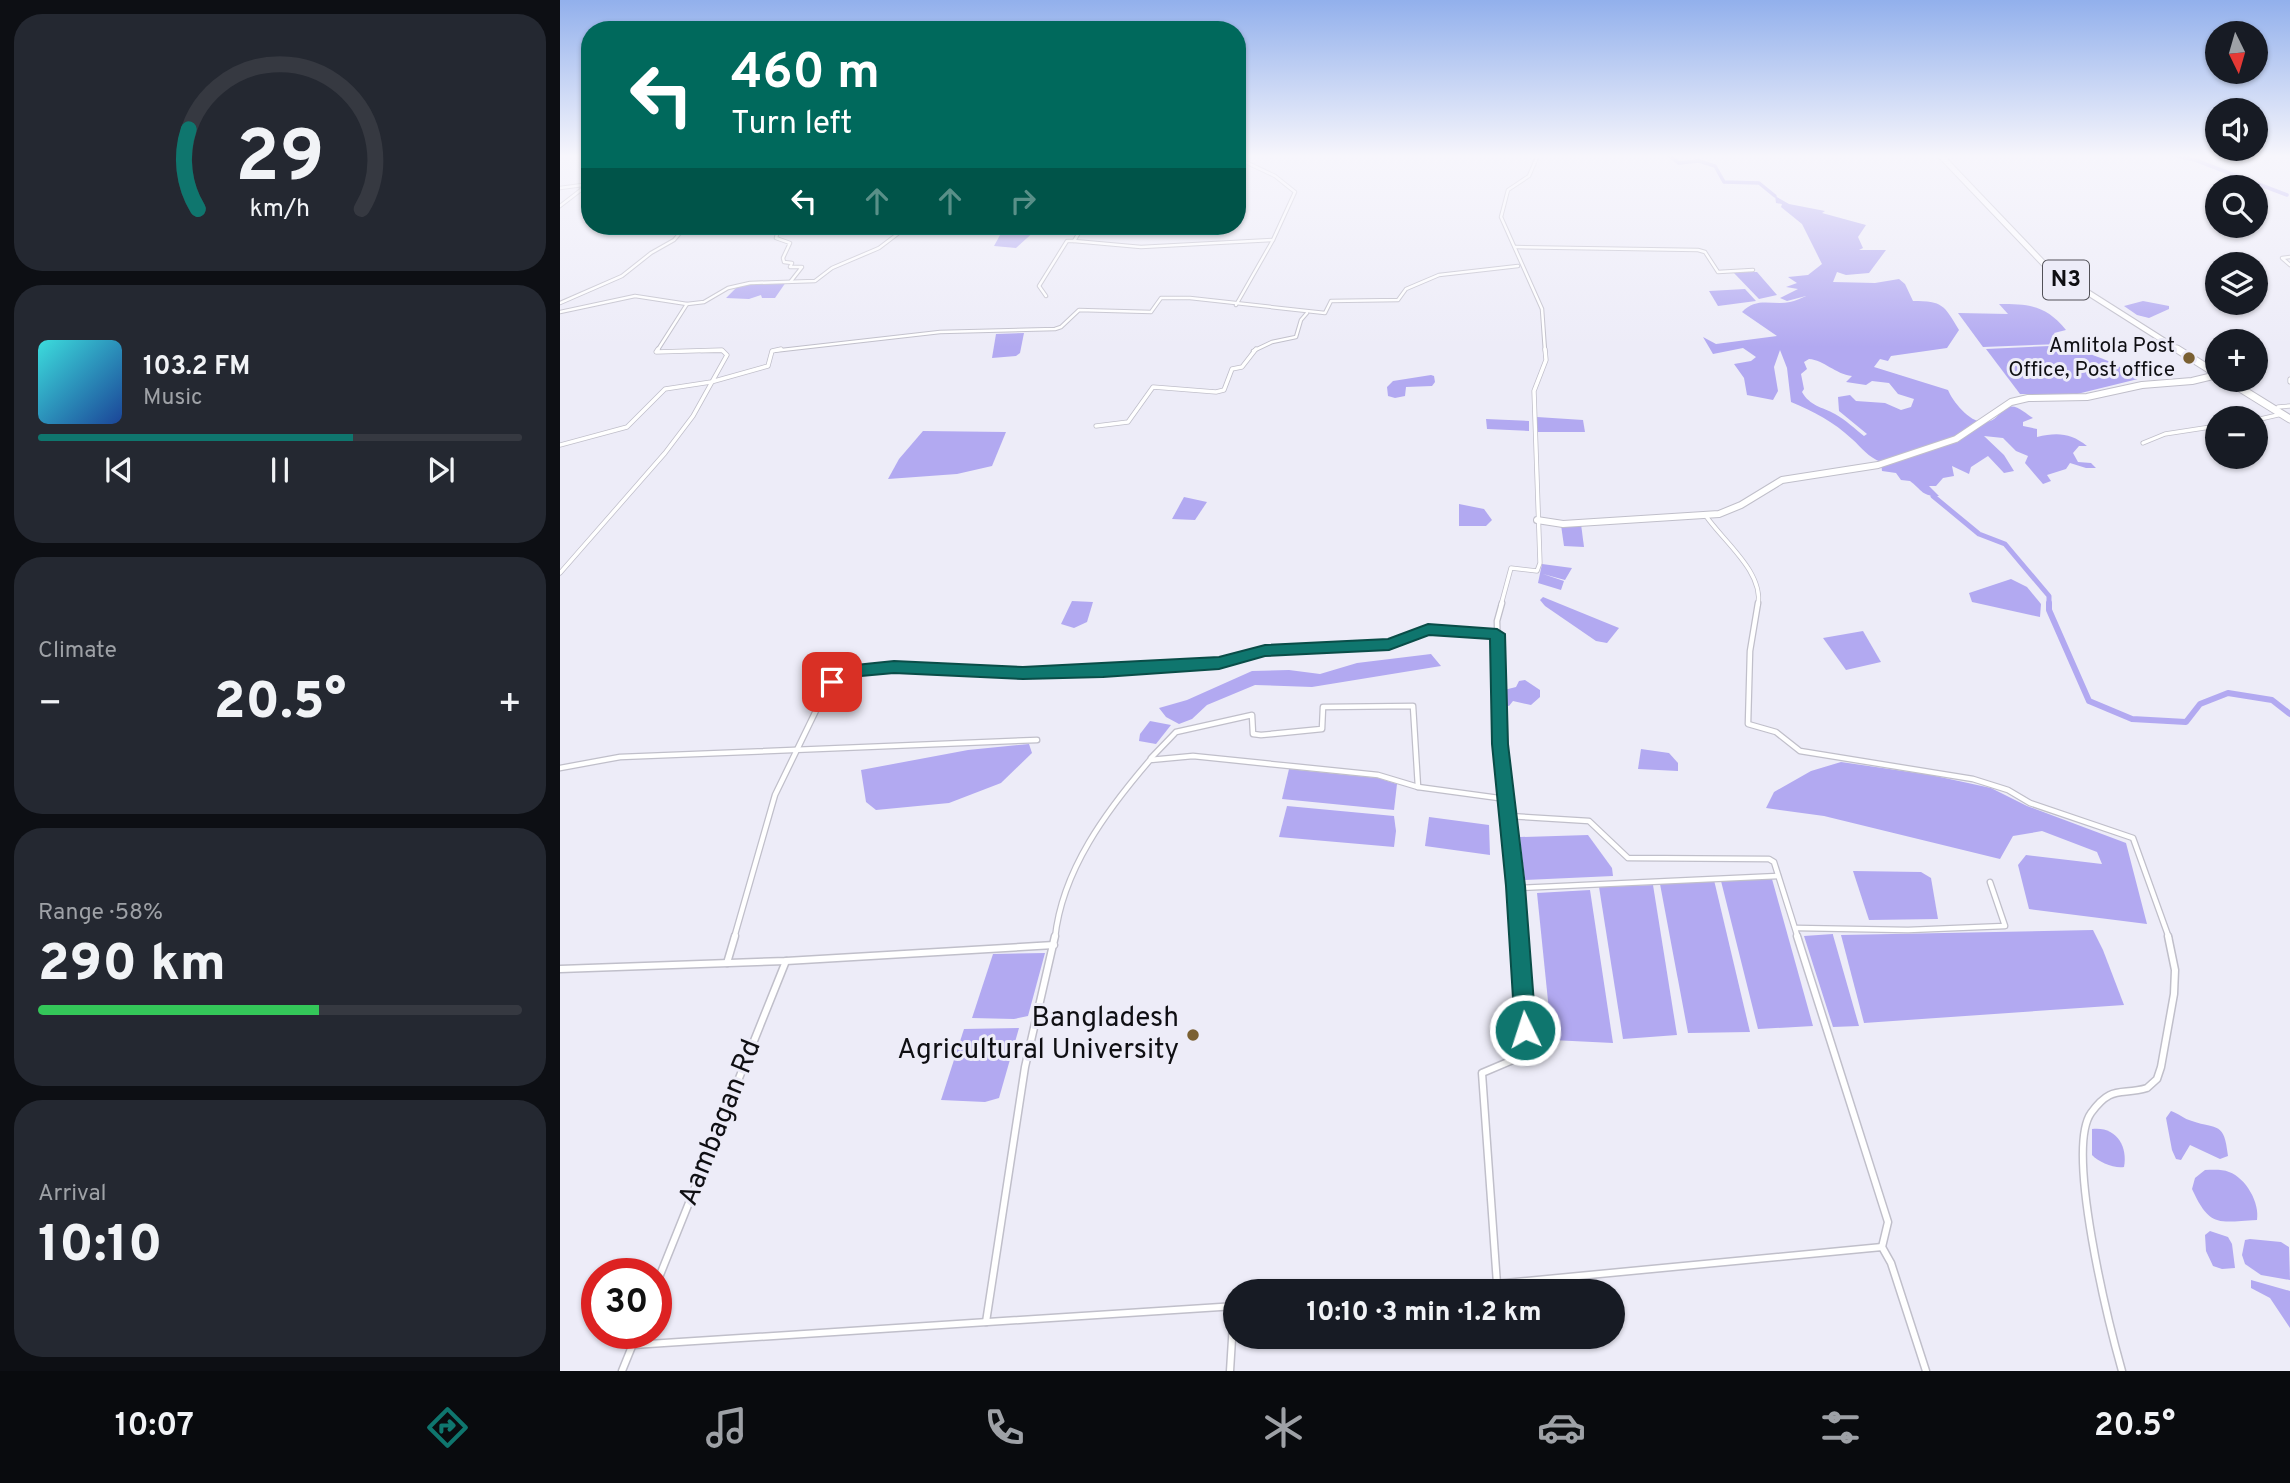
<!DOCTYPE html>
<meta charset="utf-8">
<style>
:root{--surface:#171b24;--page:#242831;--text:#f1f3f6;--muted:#9ea1a6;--line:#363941;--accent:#0f766e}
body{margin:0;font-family:Overpass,sans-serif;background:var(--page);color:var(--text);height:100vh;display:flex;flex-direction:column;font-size:26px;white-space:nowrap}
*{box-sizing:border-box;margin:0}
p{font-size:23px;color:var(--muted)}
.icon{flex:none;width:38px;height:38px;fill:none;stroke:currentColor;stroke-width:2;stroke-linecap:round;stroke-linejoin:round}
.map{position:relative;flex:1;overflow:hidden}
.side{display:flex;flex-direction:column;gap:14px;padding:14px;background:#0d0f14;width:560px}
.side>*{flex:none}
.guide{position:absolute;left:21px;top:21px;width:665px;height:214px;border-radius:28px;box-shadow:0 2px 5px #0004;background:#00695c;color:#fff;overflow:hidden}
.needle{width:46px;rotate:175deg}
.controls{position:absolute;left:1645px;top:21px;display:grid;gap:14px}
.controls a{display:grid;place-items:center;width:63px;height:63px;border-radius:50%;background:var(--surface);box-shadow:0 2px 5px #0004;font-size:35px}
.speed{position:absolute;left:21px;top:1258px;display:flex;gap:14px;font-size:35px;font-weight:700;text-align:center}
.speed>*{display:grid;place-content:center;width:91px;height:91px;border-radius:50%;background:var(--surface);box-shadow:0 2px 5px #0004;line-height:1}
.speed .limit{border:10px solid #d22;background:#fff;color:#111}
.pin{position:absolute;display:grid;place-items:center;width:60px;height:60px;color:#fff;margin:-30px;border-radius:14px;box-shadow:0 4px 10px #0006}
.me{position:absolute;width:77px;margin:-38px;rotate:356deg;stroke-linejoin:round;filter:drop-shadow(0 0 5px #0008)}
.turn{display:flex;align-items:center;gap:24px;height:147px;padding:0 35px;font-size:32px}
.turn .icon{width:91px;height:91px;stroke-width:2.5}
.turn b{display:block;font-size:49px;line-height:60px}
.lanes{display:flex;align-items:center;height:66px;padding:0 35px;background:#0003;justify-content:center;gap:35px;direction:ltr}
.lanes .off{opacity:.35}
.big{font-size:52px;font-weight:800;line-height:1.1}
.side .tile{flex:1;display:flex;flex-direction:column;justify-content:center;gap:10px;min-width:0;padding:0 24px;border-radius:28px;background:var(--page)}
.side .dial{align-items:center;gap:0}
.dial svg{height:182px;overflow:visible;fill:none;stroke:var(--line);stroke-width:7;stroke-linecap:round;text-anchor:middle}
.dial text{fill:var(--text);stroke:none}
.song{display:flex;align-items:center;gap:21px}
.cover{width:84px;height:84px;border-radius:10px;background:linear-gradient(135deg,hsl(180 70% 55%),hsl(220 70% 35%))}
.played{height:7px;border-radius:4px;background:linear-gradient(90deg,var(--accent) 65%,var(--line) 65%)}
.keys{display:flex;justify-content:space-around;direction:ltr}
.heat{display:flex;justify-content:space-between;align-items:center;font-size:38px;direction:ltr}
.charge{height:10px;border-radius:5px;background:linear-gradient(90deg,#34c759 58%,var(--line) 0)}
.trip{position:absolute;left:663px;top:1279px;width:402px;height:70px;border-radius:35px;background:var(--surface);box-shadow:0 2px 5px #0004;font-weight:800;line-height:70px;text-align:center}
.dock{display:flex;height:112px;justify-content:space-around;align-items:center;background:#090b0e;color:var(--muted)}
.dock .icon{width:49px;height:49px}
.dock .active{color:var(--accent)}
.dock b{font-size:32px;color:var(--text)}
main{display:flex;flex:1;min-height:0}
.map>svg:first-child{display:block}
.water{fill:#b2a9f1;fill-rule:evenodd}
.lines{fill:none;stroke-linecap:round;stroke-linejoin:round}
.canal-far2{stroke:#b2a9f1;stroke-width:3.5}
.canal-far1{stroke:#b2a9f1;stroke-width:5}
.canal{stroke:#b2a9f1;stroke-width:6}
.street-far3-casing{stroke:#c0bfca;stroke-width:4.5}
.street-far2-casing{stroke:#c0bfca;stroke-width:5}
.street-far1-casing{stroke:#c0bfca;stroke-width:7}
.street-casing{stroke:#c0bfca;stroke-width:9}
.secondary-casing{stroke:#c0bfca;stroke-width:8}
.highway-far1-casing{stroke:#c0bfca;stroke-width:7}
.highway-casing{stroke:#c0bfca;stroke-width:9}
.street-far3{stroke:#fff;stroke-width:2.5}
.street-far2{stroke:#fff;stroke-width:3.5}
.street-far1{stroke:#fff;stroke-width:4.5}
.street{stroke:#fff;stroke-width:6}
.secondary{stroke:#fff;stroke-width:6}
.highway-far1{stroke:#fff;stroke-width:5}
.highway{stroke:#fff;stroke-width:7}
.route{fill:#0f766e;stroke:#0a4d48;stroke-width:2}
.poi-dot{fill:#7a6032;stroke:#edecf8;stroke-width:2.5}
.labels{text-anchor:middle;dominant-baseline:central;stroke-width:6;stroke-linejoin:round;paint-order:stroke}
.far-poi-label{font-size:21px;fill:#0f0f13;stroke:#edecf8;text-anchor:end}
.shield{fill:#edecf8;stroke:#525158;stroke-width:2}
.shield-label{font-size:23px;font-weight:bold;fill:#0f0f13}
.near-poi-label{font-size:28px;fill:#0f0f13;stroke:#edecf8;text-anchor:end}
.near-street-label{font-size:28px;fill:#0f0f13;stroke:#edecf8}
</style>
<main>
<section class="side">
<div class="tile dial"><svg viewBox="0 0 100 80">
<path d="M14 69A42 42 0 1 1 86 69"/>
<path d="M14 69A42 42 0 0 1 10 34" stroke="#0f766e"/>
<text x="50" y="56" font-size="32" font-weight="700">29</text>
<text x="50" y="72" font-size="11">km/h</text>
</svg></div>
<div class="tile">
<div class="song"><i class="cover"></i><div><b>103.2 FM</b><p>Music</p></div></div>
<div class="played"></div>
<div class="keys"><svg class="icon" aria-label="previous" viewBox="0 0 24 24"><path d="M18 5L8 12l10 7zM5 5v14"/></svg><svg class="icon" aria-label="pause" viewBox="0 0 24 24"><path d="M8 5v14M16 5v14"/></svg><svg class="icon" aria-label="next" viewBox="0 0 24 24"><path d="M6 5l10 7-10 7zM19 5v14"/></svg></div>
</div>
<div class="tile"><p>Climate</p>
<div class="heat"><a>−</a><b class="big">20.5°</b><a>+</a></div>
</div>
<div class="tile"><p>Range · 58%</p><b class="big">290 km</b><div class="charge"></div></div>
<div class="tile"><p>Arrival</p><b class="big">10:10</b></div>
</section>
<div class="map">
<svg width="1730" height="1371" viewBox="0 0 1730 1371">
<rect width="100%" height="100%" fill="#edecf8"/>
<g class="water">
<path d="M1215 196 1229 204 1265 211 1262 213 1306 225 1298 237 1303 248 1299 250H1326L1309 273 1286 275 1277 272 1273 282 1315 283 1339 279 1345 284 1353 301C1383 301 1384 305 1399 330L1387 348 1331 356 1328 361 1320 359 1314 367 1388 390C1393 402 1413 428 1430 421 1437 419 1441 410 1448 407 1457 404 1466 414 1473 418L1463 422V426L1477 429V437C1497 432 1511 433 1527 446H1519L1513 453 1518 462 1531 463 1536 468H1526L1510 463 1506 469 1487 475 1491 481 1483 484 1465 463 1468 456 1456 451 1443 438 1424 436 1444 455 1454 471 1444 473 1428 456 1411 467 1409 474 1392 466 1394 476 1383 478 1376 486H1369L1379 496C1362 497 1361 489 1350 481L1341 480 1336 473 1322 471 1321 462C1308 457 1302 448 1292 439 1274 422 1253 411 1231 402L1227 368 1220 350 1214 367 1218 391 1213 400 1187 395 1184 378 1174 364 1191 361 1196 357 1183 348 1153 354 1143 337 1156 344 1217 336 1182 312C1197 296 1213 306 1230 302 1235 301 1241 298 1246 296L1227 301 1220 298 1238 289 1226 287 1237 283 1228 277 1248 275 1262 264 1242 224 1221 207 1222 204 1216 203ZM1249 359C1264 360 1275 374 1292 376L1286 382 1306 385 1312 381 1329 383 1338 394 1354 399 1351 407 1341 410 1325 403 1296 401 1290 395 1278 397 1279 411 1307 434 1304 436C1295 429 1286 420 1275 414 1262 407 1250 406 1242 392L1244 389 1241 374 1247 369 1244 362Z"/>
<polygon points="445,226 475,226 477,229 456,248 434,246"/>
<polygon points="1173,272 1197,272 1217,295 1199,299"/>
<polygon points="202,282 226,282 215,298 202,298 201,295 189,299 166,298 177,287"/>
<polygon points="1185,289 1196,301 1158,306 1149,291"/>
<polygon points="1583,301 1609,306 1609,309 1589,318 1577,315 1564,306"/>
<path d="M1439 304C1469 304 1486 305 1506 330L1494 333 1501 344 1423 347 1398 313 1448 314Z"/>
<polygon points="464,333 460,353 456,356 432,358 436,334"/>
<path d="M1490 346C1523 350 1552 359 1578 379L1517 394H1460L1426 349Z"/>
<polygon points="871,375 874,376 875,382 872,386 846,387 845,396 835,398 828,396 827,387 833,381"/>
<polygon points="977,417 1023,420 1025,432 977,432"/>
<polygon points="926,419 969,421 969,431 927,429"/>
<polygon points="363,431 446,432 432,466 397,474 328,479 339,459"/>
<polygon points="624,497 647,502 635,520 612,519"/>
<polygon points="899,504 924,509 932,520 926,526 899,526"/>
<polygon points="1021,524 1024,547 1004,546 1001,525"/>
<polygon points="982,564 1012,568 1005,580 983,574 1004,581 1001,590 978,583"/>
<polygon points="1451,579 1467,587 1481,604 1480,617 1412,602 1409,593"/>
<polygon points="983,597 1059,628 1047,643 1036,641 985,606 980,600"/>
<polygon points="512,601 533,602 527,622 514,628 501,624"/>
<polygon points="1303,631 1321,662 1286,670 1263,638"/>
<polygon points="871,654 881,666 752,687 695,685 647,705 632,719 619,724 606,717 599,708 627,700 692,671 729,670 760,674 797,663"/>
<polygon points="965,680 980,690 980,697 971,705 953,701 949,706 944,705 944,690 956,687 959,681"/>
<polygon points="590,721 611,725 596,744 579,741 580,734"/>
<polygon points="469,744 472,753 441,783 389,803 316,810 306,802 301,770 408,750"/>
<polygon points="1081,749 1109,753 1118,763 1118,771 1078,769"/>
<polygon points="1281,762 1371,775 1431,788 1467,806 1566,843 1587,924 1469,909 1458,865 1466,855 1542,864 1537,852 1482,831 1453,836 1440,859 1264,816 1206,808 1214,792 1251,771"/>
<polygon points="729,769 818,778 837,784 834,810 722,799"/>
<polygon points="727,806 834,816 836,831 834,847 719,837"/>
<polygon points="869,817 929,825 930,855 865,846"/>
<polygon points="1028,835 1052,868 1053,876 965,880 960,837"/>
<polygon points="1293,871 1361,872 1371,878 1378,919 1309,920"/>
<polygon points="1212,879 1253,1026 1198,1029 1161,881"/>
<polygon points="1154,880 1190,1032 1128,1033 1100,884"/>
<polygon points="1093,885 1117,1035 1063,1039 1039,887"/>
<polygon points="1030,890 1053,1043 992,1040 977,893"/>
<polygon points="1533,930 1543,950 1564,1005 1304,1023 1281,935"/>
<polygon points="1273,934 1273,935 1299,1026 1273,1027 1244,936"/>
<polygon points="485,953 468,1016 454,1019 412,1018 433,954"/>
<polygon points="459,1028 439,1098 425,1102 381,1100 404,1029"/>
<path d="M1611 1111C1618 1113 1624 1119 1632 1121 1658 1130 1664 1121 1668 1156L1660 1159 1630 1145 1621 1160 1616 1159 1612 1150 1606 1118Z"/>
<path d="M1532 1129C1556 1126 1568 1146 1564 1167 1555 1169 1538 1162 1532 1155Z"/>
<path d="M1645 1170C1652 1170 1662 1169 1669 1172 1686 1178 1700 1203 1697 1220 1658 1222 1650 1228 1632 1189L1635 1178Z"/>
<polygon points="1650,1231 1668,1237 1672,1244 1675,1268 1662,1269 1653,1266 1646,1251 1645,1235"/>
<polygon points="1690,1239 1721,1242 1729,1247 1730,1280 1701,1275 1685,1264 1682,1255 1685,1240"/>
<polygon points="1691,1280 1730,1291 1730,1328 1710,1298 1691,1288"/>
</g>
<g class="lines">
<g class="canal-far2">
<polyline points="1108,155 1119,163 1139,161 1155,166 1164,182 1199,183 1215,196"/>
<polyline points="1611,155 1635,160 1727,195"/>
</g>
<polyline class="canal-far1" points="1373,496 1419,534 1445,544 1489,596 1489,605"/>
<polyline class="canal" points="1489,603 1489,610 1529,701 1572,719 1626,722 1640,704 1668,693 1712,700 1730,714"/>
<defs>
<g id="street-far3">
<polyline points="978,155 969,176 948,190 941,217 982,309 985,351"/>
<polyline points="677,158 715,176 735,192 713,240"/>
<polyline points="0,188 30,184"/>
<polyline points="0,206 26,186"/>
<polyline points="227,226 218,230 216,238 230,243 223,258 224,262 232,263 230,267 242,267 231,281"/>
<polyline points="478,226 520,231 514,241 581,247 713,240 676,305"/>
<polyline points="955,247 1138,250 1145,252 1158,272 1193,270"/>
<polyline points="1730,257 1722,258 1730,265"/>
<polyline points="486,296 479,286 507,241 514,241"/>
<polyline points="0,303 62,276 91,253 114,240 126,226"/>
<polyline points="0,312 75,296 127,304 144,302 168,288 190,283 255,281 272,268 319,248 348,226"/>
<polyline points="97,351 127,304"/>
<polyline points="141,351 163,351"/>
<polyline points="213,351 380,332 495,329 501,327 519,310 591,312 601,298 630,298 765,313 771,301 838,300 846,289 879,275 958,266"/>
<polyline points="693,351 712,342 736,337 741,320 747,313"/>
</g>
<g id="street-far2">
<polyline points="1730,379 1730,382"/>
<polyline points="1718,407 1730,406"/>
<polyline points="1696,420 1722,414"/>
<polyline points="536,426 568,422 593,387 656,392 664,390 672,369 682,367 696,349"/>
<polyline points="1583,443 1605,434 1657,426"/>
<polyline points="0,445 67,427 105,389 151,382 208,366 212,351 221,349"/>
<path d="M1146 516C1163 541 1204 572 1198 605"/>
<polyline points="0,573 105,453 133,416 167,355 162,350 96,352 98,349"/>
<polyline points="941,605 951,568 977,571 980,563 974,391 986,360 985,349"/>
</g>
<g id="street-far1">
<polyline points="942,603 937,621 940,744 959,938"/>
<polyline points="1198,603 1190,651 1188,724 1216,732 1240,751 1413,779 1448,790 1470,803 1573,838 1609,938"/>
<polyline points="591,758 616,732 692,715 693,734 701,735 762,729 763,707 853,706 858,787"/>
<polyline points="0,768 60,757 477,740"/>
<polyline points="948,816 1029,821 1068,858 1209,859 1214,862 1238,938"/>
<polyline points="955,886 960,888 1218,876"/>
<polyline points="1237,928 1348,930 1445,926 1430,882"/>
<polyline points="174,938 215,795 266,690 281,674 334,667 462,673 613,666 659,663 705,650 829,644 868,629 937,634"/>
<path d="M495 938C502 870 547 810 590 760L633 756 818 775 858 787 946 799"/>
</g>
<g id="street">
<polyline points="1237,936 1328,1222 1322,1247"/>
<polyline points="167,963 175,936"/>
<polyline points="0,969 226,961 494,945"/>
<polyline points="937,1284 922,1073 967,1054 959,936"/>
<polyline points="96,1285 226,961"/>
<polyline points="851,1292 1322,1247 1331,1263 1366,1371"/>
<polyline points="426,1322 465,1067 495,936"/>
<polyline points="73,1345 676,1306"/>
<polyline points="62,1371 77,1334"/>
<polyline points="670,1371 674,1307"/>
<path d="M1562 1371C1549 1325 1505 1150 1531 1113 1552 1084 1561 1096 1587 1088L1597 1079 1601 1067 1614 994 1615 970 1608 936"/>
</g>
<polyline id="secondary" points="977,520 1003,524 1159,514 1181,505 1222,480 1318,465 1396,439 1451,402 1468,398 1527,397 1582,385 1632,381 1657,375"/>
<polyline id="highway-far1" points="1380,155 1486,266 1620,351"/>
<g id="highway">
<polyline points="1617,349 1657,374"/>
<polyline points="1667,380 1730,419"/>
</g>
</defs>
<use href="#street-far3" class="street-far3-casing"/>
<use href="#street-far2" class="street-far2-casing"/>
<use href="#street-far1" class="street-far1-casing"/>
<use href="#street" class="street-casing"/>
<use href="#secondary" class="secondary-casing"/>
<use href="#highway-far1" class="highway-far1-casing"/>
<use href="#highway" class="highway-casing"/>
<use href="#street-far3" class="street-far3"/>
<use href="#street-far2" class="street-far2"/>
<use href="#street-far1" class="street-far1"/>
<use href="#street" class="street"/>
<use href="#secondary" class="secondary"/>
<use href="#highway-far1" class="highway-far1"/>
<use href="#highway" class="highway"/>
</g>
<linearGradient id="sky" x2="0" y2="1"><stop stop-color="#92b0ec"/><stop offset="0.45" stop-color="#f7f6fc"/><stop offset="1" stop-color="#f7f6fc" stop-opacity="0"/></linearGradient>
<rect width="1730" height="347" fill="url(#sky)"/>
<polygon class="route" points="868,624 937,629 945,634 948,744 965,886 976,1030 973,1038 965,1041 958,1038 955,1030 946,886 932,744 930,639 869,635 829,650 705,656 659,669 543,677 463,679 334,673 290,677 272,689 264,682 286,666 334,661 463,667 659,657 705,645 828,639"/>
<g class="poi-dot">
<circle cx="1629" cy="358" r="7"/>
<circle cx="633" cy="1035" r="7"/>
</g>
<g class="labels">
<g class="far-poi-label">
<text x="1615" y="346">Amlitola Post<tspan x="1615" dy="24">Office, Post office</tspan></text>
</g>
<rect class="shield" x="1483" y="260.5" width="46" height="39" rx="5"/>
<g class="shield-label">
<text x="1506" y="280">N3</text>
</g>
<g class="near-poi-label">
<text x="619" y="1019">Bangladesh<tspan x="619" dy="32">Agricultural University</tspan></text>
</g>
<g class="near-street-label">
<text transform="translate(161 1123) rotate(-68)">Aambagan Rd</text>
</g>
</g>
</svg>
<div class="controls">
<a><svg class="needle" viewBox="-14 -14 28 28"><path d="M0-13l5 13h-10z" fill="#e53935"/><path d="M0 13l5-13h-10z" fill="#9ea1a6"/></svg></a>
<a><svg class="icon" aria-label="sound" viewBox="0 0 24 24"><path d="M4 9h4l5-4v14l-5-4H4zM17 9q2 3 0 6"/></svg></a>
<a><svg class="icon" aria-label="search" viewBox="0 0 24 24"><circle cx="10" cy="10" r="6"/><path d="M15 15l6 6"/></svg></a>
<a><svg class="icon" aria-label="layers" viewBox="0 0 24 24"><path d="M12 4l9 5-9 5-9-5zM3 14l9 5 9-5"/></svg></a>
<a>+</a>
<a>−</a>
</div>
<div class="speed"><div class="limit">30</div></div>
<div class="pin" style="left:272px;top:682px;background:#d93025"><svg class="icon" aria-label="arrive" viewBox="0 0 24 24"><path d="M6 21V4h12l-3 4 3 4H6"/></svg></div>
<svg class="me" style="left:965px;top:1030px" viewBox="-20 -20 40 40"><circle r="17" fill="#0f766e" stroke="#fff" stroke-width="3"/><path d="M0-11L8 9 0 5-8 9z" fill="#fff"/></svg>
<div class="trip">10:10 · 3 min · 1.2 km</div>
<div class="guide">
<div class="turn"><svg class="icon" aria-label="left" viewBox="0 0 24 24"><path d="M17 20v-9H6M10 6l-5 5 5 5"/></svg><div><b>460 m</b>Turn left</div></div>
<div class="lanes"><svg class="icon" aria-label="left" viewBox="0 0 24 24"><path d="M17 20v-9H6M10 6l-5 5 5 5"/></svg><svg class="icon off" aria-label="ahead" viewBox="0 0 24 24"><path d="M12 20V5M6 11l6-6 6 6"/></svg><svg class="icon off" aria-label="ahead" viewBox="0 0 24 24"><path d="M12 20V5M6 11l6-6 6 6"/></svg><svg class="icon off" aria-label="right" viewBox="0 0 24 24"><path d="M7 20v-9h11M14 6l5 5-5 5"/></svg></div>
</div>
</div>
</main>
<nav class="dock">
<b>10:07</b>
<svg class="icon active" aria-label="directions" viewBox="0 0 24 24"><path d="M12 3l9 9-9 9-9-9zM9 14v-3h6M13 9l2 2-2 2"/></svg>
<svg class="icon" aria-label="music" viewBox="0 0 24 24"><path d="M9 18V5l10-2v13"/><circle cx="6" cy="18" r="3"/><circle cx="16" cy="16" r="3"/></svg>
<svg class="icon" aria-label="phone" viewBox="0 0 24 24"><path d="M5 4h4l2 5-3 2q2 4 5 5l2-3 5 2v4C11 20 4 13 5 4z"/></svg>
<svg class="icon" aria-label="climate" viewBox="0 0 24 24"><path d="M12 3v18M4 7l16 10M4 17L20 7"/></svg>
<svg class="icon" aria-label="car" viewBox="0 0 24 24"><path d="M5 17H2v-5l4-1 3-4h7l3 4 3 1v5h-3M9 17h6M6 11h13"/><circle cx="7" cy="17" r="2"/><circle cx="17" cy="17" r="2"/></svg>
<svg class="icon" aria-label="filters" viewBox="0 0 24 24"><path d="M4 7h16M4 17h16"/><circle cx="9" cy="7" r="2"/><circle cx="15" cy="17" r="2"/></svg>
<b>20.5°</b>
</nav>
